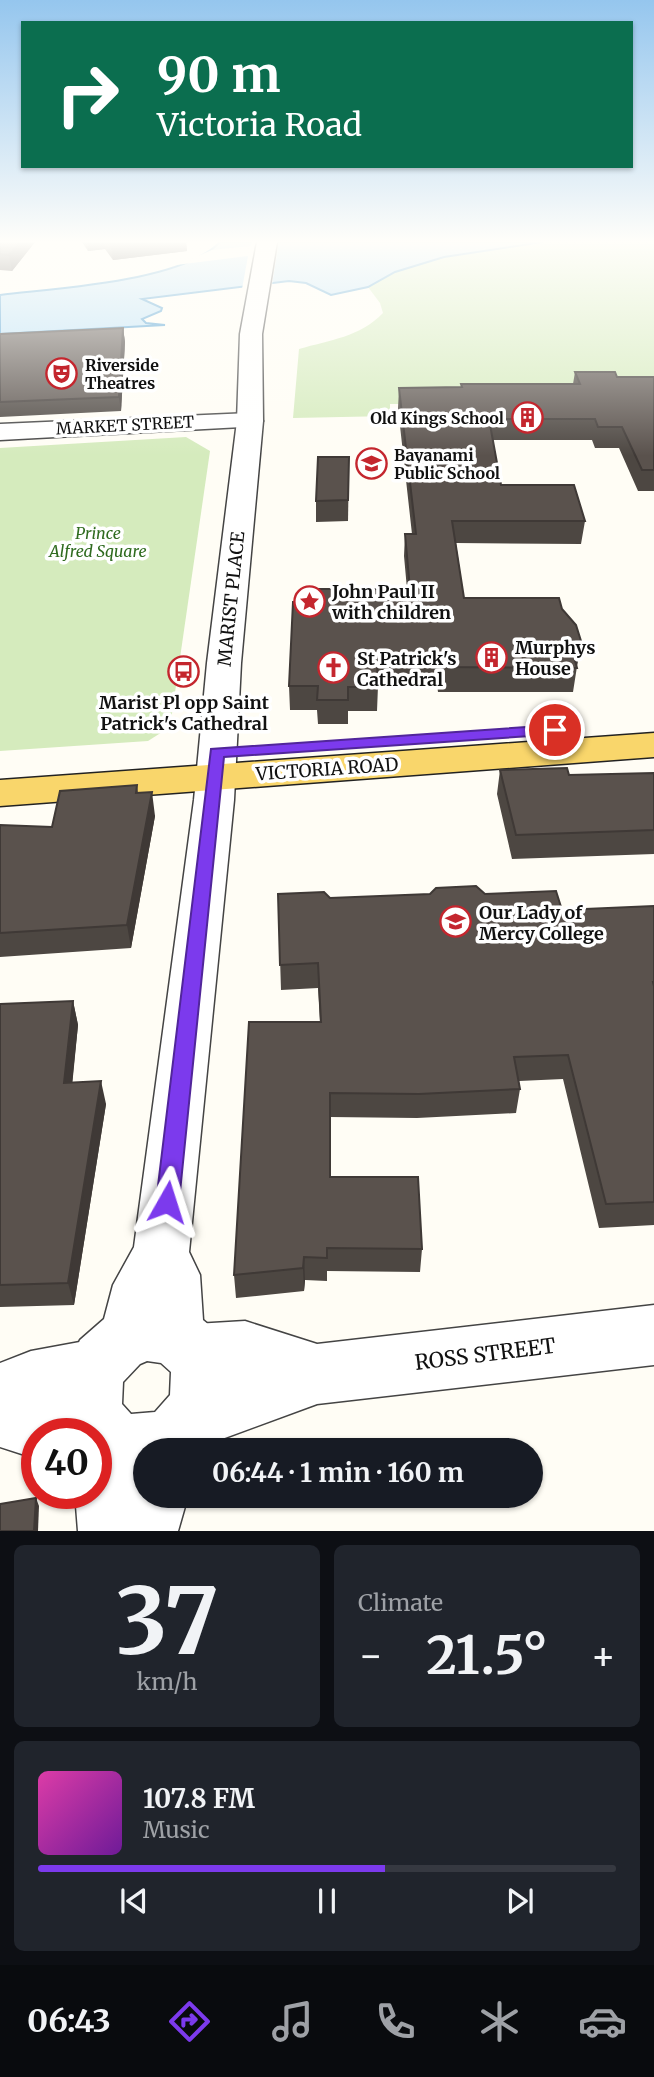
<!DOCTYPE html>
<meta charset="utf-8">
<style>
:root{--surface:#171b24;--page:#20242c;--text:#f1f3f6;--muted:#9ea1a6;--line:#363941;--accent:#7c3aed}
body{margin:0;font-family:Merriweather,serif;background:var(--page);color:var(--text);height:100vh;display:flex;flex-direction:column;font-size:26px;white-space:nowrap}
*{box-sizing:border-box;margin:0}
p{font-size:23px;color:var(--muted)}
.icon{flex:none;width:38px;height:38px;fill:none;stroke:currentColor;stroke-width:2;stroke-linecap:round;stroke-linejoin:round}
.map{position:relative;height:1531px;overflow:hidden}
.panel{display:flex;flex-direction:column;gap:14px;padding:14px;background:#0d0f14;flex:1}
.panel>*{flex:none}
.banner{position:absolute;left:21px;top:21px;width:612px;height:147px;border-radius:0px;box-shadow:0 2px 5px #0004;background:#0b6e4f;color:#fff;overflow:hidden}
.speed{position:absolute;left:21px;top:1418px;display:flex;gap:14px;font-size:35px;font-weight:700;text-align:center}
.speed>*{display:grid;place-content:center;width:91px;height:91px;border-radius:50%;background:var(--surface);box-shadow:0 2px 5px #0004;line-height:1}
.speed .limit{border:10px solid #d22;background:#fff;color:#111}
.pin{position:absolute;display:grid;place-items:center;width:60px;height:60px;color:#fff;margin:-30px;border:4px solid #fff;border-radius:50%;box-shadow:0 2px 7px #0007}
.me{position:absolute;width:77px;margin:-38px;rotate:6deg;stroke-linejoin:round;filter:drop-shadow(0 0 5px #0008)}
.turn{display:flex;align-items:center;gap:24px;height:147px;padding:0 21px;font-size:32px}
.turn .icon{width:91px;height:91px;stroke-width:2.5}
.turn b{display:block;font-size:49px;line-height:60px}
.big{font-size:52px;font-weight:700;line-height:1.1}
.panel .tile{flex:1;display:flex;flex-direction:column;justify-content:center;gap:10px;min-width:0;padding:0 24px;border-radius:10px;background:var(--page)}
.panel .dial{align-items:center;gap:0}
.dial b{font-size:91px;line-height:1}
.song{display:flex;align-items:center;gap:21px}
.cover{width:84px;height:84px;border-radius:10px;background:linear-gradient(135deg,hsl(320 70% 55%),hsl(280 70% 35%))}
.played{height:7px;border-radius:4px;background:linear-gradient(90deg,var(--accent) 60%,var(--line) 60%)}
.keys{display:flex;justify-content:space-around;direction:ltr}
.heat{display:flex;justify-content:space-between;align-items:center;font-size:38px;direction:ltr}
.panel .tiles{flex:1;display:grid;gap:14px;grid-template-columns:1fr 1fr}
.tile:last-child{grid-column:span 2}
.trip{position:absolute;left:133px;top:1438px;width:410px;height:70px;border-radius:35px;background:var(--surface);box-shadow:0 2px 5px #0004;font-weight:700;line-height:70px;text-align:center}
.dock{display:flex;height:112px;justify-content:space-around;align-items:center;background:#090b0e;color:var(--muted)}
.dock .icon{width:49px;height:49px}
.dock .current{color:var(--accent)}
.dock b{font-size:32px;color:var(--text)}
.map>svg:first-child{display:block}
.green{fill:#d5ebbd}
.water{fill:#b9e0f7;stroke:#3f96cf;stroke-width:2}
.pier{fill:#fffdf5}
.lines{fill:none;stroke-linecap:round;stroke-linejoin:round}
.minor-casing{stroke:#444;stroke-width:3}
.tertiary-casing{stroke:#444;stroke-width:3}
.primary-casing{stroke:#222;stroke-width:3}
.minor{fill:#fff;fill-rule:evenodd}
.tertiary{fill:#fff;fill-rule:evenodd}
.primary{fill:#f9d66b;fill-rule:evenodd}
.wall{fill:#4d4742}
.shaded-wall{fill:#3f3936}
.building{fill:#5a524d;stroke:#3f3936;stroke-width:2}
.route{fill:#7c3aed;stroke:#51269a;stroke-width:2}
.labels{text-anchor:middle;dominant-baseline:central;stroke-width:7;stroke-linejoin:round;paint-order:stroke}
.far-poi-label{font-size:16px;font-weight:bold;fill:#111;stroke:#fff;text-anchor:start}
.far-street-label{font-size:16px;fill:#111;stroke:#fff}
.far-park-label{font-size:16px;font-style:italic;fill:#2f6b1f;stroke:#fff}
.poi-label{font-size:18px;font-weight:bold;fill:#111;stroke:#fff;text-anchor:start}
.street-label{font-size:18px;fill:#111;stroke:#fff}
.near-street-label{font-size:21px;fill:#111;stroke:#fff}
</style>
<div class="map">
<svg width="654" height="1531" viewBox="0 0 654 1531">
<rect width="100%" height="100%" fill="#fffdf5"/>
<g class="green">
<path d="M543 242H654V397L577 404H390V416L293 418 299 349C330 340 360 337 383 313L380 303 368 287 395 272 444 257Z"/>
<polygon points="186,437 210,451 170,727 148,741 0,751 0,448"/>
</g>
<path class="water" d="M220 242H543L444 257 395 272 368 287 331 295 306 283 289 281 142 299 162 308 161 311 142 319 146 323 165 325 0 334V295C55 288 182 282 220 242Z"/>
<polygon class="pier" points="252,242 279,242 272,285 242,289 248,256 176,265 212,250 251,246"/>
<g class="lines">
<defs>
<g id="minor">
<polygon points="250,413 259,416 263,421 259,426 0,440 0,424"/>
<polygon points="654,1305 654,1365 317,1404 192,1450 170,1441 161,1419 170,1397 204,1383 195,1384 174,1375 165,1354 174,1333 195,1324 245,1321 317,1344"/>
<polygon points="96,1339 117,1348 126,1369 117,1390 108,1395 118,1399 127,1421 118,1443 96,1452 96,1433 37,1433 37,1456 28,1456 0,1447 0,1363 31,1351"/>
</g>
<path id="tertiary" d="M257 242H277L262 334 263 421 241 663 234 800 189 1252 200 1275 203 1320C245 1352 236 1414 206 1451H145V1496H188L178 1531H78L75 1493H96V1433H70L60 1404 62 1382 80 1340 104 1319 113 1285 134 1247 194 800 207 663 237 421 240 334ZM147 1361 161 1363 171 1372 170 1395 155 1412 131 1414 122 1404 123 1382 140 1364Z"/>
<polygon id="primary" points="654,733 654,757 0,806 0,780"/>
</defs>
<use href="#minor" class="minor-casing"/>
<use href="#tertiary" class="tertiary-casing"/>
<use href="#primary" class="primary-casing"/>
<use href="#minor" class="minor"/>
<use href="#tertiary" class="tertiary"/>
<use href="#primary" class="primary"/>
</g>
<g class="wall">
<polygon points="0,242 35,242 12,271 0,270"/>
<polygon points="82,242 186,242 187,251 113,260 105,249 88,251"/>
<polygon points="123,328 125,342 121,411 0,417 0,334"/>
<polygon points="575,372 617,377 654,377 654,491 638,491 619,448 595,448 592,440 493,440 501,485 585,521 581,544 456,543 464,598 562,609 581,641 573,692 438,692 437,685 378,686 377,711 348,711 348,724 318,724 317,710 290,710 289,686 312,603 407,589 404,556 405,534 412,534 398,408 399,388 461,387 461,384 573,384"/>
<polygon points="349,457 348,521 316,522 316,501"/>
<polygon points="500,770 569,775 654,773 654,854 512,859 497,794"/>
<polygon points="137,785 138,793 155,816 131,948 0,957 0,825 52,827"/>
<polygon points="278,894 330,898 485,894 562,910 654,906 654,1225 599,1228 563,1079 519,1081 520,1089 516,1113 417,1118 330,1117 330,1177 422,1249 420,1272 327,1271 327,1281 305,1280 304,1291 236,1298 234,1275 320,1022 318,988 281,990"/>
<polygon points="73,1001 78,1025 72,1083 106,1104 74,1305 0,1307 0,1004"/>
</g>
<g class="shaded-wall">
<polygon points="20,242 35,242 12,271 9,255"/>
<polygon points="87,242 104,242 105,249 88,251"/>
<polygon points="130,242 186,242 187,251 113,260 111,244"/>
<polygon points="123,328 125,342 121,411 119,397"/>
<polygon points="581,641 577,665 574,668 572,650"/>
<polygon points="152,792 155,816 131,948 127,925"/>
<polygon points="73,1001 78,1025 70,1107 64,1083"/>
<polygon points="101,1081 106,1104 74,1305 68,1283"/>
<polygon points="304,1257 305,1280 304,1291 303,1268"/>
<polygon points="36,1498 39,1506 38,1531 34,1531"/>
</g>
<g class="building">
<polygon points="0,242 20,242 9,255 0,254"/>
<polygon points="109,242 130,242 111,244"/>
<polygon points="123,328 119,397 0,402 0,334"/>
<polygon points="575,372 615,372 617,377 654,377 654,470 642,470 622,427 598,427 595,419 489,419 501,485 574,485 585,521 452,521 464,598 559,598 562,609 576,625 581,641 572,650 577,668 440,667 439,661 377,662 378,687 348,687 348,700 317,700 318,686 289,686 293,602 312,603 312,589 410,589 405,534 416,534 399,388 462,387 461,384 580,384"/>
<polygon points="318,457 349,457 348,500 316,501"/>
<polygon points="567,768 569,775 654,773 654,830 516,835 500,770"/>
<polygon points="137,785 136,793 152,792 127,925 0,933 0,825 52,827 60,791"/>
<polygon points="476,886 485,894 556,891 562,910 654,906 654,982 653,982 654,986 654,1202 606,1204 568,1055 514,1057 520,1089 419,1094 330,1093 330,1177 418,1177 422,1249 327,1248 327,1258 304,1257 303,1268 234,1275 249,1022 321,1022 318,963 280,965 278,894 324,892 330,898 430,894 436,888"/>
<polygon points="73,1001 64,1083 101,1081 68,1283 0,1285 0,1004"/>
<polygon points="36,1498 34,1531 0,1531 0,1504"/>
</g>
<linearGradient id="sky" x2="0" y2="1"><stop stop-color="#95c6ee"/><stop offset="0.53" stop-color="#fffefa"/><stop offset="1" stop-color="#fffefa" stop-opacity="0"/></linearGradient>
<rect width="654" height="456" fill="url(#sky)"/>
<polygon class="route" points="555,725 563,730 560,734 224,757 179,1202 175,1209 167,1212 159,1209 156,1202 211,749"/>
<defs>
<symbol id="theatre-ring" viewBox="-11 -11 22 22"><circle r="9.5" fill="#fff" stroke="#c4262e" stroke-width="1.5"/><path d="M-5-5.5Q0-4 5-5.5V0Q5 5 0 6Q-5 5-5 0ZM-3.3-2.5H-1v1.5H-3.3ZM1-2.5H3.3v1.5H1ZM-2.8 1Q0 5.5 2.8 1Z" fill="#c4262e"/></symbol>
<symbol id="building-ring" viewBox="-11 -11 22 22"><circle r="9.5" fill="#fff" stroke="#c4262e" stroke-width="1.5"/><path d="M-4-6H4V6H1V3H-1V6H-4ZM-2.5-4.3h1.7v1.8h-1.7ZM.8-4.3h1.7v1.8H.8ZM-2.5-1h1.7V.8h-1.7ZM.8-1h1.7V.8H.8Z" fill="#c4262e"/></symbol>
<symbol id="school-ring" viewBox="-11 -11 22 22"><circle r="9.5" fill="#fff" stroke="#c4262e" stroke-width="1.5"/><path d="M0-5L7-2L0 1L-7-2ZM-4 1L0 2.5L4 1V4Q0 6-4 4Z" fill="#c4262e"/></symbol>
<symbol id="sight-ring" viewBox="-11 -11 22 22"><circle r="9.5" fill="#fff" stroke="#c4262e" stroke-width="1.5"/><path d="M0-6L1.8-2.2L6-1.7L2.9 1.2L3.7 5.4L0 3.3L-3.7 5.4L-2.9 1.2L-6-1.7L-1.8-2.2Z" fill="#c4262e"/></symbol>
<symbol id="church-ring" viewBox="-11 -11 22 22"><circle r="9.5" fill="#fff" stroke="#c4262e" stroke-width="1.5"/><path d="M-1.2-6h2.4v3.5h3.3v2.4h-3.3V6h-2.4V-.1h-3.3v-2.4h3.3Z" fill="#c4262e"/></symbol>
<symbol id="bus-ring" viewBox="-11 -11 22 22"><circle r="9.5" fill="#fff" stroke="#c4262e" stroke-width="1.5"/><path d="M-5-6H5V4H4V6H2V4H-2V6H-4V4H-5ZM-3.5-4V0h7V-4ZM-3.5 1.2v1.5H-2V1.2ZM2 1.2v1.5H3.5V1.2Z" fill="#c4262e"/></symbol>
</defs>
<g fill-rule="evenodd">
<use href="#theatre-ring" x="44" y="356" width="35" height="35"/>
<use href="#building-ring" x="510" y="400" width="35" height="35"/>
<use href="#school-ring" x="354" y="446" width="35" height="35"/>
<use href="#sight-ring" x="292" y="584" width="35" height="35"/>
<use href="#building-ring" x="474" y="640" width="35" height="35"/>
<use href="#church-ring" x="316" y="650" width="35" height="35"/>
<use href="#bus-ring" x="166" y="654" width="35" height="35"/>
<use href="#school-ring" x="438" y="904" width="35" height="35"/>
</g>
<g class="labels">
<g class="far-poi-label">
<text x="85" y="365">Riverside<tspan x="85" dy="18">Theatres</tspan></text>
<text x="504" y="418" text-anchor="end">Old Kings School</text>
<text x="394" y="455">Bayanami<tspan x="394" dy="18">Public School</tspan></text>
</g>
<g class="far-street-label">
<text transform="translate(125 425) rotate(-3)">MARKET STREET</text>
</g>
<g class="far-park-label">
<text x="98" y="533">Prince<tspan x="98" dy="18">Alfred Square</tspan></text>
</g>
<g class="poi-label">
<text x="332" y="591">John Paul II<tspan x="332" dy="21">with children</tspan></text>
<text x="515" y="647">Murphys<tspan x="515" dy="21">House</tspan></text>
<text x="357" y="658">St Patrick's<tspan x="357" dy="21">Cathedral</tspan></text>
<text x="184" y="702" text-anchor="middle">Marist Pl opp Saint<tspan x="184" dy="21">Patrick's Cathedral</tspan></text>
<text x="479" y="912">Our Lady of<tspan x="479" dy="21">Mercy College</tspan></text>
</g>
<g class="street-label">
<text transform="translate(231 599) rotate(-84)">MARIST PLACE</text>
<text transform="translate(327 769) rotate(-4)">VICTORIA ROAD</text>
</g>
<g class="near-street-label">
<text transform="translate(485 1354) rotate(-7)">ROSS STREET</text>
</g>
</g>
</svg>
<div class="speed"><div class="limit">40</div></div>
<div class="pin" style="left:555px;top:730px;background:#d93025"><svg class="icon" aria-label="arrive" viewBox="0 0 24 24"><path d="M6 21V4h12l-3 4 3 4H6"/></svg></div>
<svg class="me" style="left:167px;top:1202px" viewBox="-20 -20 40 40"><path d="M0-17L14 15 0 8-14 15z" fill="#7c3aed" stroke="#fff" stroke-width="4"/></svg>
<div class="trip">06:44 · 1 min · 160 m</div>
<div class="banner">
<div class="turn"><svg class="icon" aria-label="right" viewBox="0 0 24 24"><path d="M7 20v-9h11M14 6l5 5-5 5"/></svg><div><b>90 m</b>Victoria Road</div></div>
</div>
</div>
<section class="panel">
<div class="tiles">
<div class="tile dial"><b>37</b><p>km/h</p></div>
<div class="tile"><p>Climate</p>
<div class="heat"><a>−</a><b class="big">21.5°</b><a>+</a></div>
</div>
<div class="tile">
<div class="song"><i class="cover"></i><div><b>107.8 FM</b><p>Music</p></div></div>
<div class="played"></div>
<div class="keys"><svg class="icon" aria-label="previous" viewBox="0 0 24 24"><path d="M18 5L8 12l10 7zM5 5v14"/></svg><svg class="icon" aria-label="pause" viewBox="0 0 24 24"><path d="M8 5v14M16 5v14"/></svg><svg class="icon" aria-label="next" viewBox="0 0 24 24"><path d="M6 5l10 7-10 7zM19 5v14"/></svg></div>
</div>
</div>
</section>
<nav class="dock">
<b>06:43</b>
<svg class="icon current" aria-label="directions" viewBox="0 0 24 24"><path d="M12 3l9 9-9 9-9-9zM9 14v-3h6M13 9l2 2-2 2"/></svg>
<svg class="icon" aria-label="music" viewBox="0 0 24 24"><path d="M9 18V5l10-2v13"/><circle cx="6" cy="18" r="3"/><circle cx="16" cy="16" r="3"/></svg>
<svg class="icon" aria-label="phone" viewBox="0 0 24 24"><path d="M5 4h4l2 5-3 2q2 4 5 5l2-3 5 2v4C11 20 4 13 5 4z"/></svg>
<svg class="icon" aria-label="climate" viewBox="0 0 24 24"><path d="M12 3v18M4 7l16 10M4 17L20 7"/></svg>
<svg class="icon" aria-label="car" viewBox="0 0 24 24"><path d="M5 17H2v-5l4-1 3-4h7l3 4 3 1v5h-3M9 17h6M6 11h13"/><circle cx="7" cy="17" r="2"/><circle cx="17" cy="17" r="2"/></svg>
</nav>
